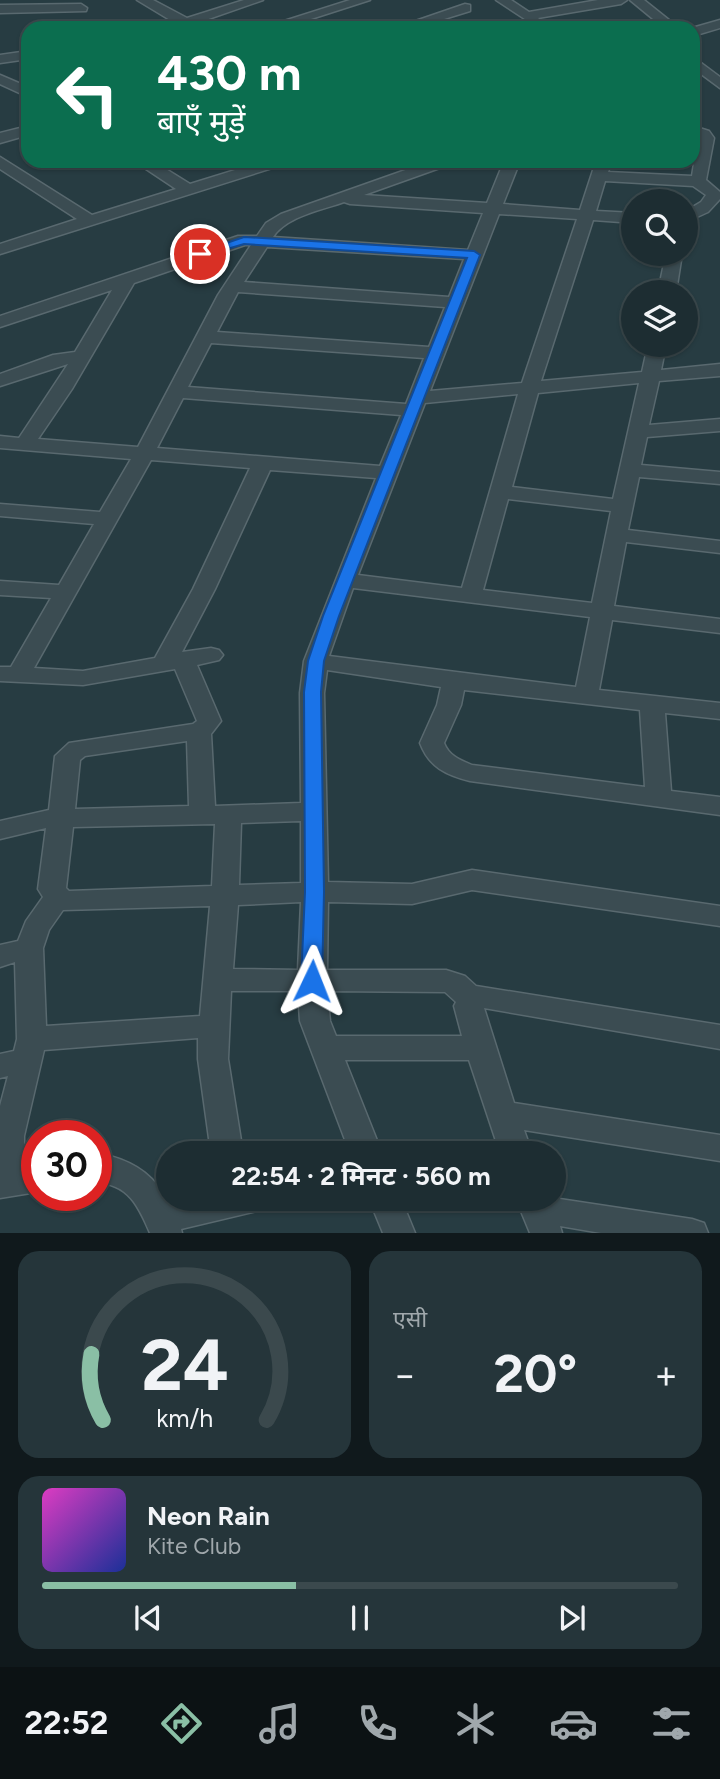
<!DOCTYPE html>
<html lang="hi">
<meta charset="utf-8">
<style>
:root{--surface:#1d2d32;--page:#25353a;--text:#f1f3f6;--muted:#a0a8ac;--line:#3b494d;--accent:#8abfa5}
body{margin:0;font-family:Figtree,"Noto Sans Devanagari",sans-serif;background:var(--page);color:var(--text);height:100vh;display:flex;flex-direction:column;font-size:26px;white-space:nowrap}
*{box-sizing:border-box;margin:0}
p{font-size:23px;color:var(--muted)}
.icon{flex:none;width:38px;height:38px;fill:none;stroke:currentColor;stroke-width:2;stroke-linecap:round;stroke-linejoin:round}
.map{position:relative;height:1233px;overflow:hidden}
.side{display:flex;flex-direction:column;gap:18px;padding:18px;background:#10191c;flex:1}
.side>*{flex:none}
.banner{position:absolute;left:21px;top:21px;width:679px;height:147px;border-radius:21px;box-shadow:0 2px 5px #0004,0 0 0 2px var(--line);background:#0b6e4f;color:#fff;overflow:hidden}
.controls{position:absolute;left:621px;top:189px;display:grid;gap:14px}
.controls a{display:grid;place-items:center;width:77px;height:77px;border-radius:50%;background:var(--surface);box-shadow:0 2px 5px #0004,0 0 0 2px var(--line);font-size:35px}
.speed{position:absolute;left:21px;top:1120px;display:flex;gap:14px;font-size:35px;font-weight:700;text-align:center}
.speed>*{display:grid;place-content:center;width:91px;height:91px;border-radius:50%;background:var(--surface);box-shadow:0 2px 5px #0004,0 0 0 2px var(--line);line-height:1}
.speed .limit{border:10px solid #d22;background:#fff;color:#111}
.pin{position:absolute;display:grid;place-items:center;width:60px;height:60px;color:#fff;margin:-30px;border:4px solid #fff;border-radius:50%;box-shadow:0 2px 7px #0007}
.me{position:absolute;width:77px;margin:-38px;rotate:2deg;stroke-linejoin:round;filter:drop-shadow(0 0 5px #0008)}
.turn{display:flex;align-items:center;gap:24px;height:147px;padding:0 21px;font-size:32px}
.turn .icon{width:91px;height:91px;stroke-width:2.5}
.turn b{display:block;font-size:49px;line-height:60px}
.big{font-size:52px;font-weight:700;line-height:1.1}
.side .tile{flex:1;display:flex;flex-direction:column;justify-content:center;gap:10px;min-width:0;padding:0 24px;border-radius:21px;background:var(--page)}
.side .dial{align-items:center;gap:0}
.dial svg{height:182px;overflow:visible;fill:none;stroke:var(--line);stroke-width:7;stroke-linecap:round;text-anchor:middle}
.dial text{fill:var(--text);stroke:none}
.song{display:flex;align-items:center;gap:21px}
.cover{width:84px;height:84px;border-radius:10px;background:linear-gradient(135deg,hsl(310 70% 55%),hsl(230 70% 35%))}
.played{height:7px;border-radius:4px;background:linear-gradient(90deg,var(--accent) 40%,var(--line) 40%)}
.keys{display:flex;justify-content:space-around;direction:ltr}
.heat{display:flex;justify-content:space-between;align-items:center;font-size:38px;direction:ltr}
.side .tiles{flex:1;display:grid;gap:18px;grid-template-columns:1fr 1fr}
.tile:last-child{grid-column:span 2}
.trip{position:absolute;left:156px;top:1141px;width:410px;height:70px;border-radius:35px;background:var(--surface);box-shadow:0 2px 5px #0004,0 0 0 2px var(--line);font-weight:700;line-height:70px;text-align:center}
.tabs{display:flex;height:112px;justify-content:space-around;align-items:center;background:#0c1214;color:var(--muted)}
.tabs .icon{width:49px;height:49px}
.tabs .current{color:var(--accent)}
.tabs b{font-size:32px;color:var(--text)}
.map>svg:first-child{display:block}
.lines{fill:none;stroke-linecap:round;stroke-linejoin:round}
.minor-casing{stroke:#59696f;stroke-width:3}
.minor{fill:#3b4c52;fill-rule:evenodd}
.route{fill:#1a73e8;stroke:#114b97;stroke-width:2}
</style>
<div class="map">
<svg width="720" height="1233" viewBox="0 0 720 1233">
<rect width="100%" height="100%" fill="#273c42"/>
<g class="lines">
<defs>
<g id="minor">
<polygon points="137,0 153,0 187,18 244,0 263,0 197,23 203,28 180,26"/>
<polygon points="350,0 370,0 283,28 262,28"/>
<polygon points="496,0 511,0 529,12 598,0 627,0 621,4 538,18 544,23 537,27"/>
<polygon points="630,0 644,0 679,28 664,28"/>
<polygon points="81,4 87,8 86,11 0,13 0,5"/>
<polygon points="465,4 470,5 470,11 415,28 395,28"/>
<polygon points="720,20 720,28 693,36 692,28"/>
<polygon points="28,51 28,59 0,63 0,55"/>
<polygon points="693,57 720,77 720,88 693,68"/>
<polygon points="0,75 28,87 28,97 0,84"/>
<polygon points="28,126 28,135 0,143 0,133"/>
<path d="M693 126 709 131 714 138 706 180 720 192V199L708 212 686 222V211L701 202 706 195 693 186 605 181 596 211 634 213V223L593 220 541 381 642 372 648 345H666L661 370 720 364V376L659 381 649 425 720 419V431L647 437 641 465 720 472V484L639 477 628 530 720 541V553L626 542 614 606 720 619V633L612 620 599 690 720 703V719L665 713 671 791 720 797V815L470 781C446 775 429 767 420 743L437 705 441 687 327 670 324 693 328 882 412 884 472 870 720 906V926L472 890 412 904 328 902 327 970H446L465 976 476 986 720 1025V1049L484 1008 514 1103 720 1135V1161L524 1130 532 1153H500L469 1060H345L382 1153H350L300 1021 298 991H231L228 1059 243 1153H211L198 1059V1038L44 1050 24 1136V1168L37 1166V1192L0 1198V1106L8 1076 0 1078V1054L14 1051 17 1039 15 962 0 967V945L18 941 26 921 43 897 38 889 46 828 0 839V821L49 810 55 756 69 743 193 724 197 721 175 669 83 685 0 681V667H11L51 598 0 595V581L59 585 94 524 0 516V504L100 512 131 459 0 448V436L19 438 68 364 0 386V374L53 355 75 352 112 290 0 327V316L238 236H257L266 223 281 214 431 161H454L451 164 364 195 487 203 504 161H520L503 204 580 210 596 161H612L608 172 692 176 698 138 693 135ZM344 202 350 204 483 213 468 250 273 237C287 216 322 210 344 202ZM499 214 577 219 522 383 430 391ZM245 245H251L218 295 138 447 38 439 72 389 134 283ZM267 247 464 259 449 297 244 282ZM238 292 445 307 429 347 217 332ZM211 343 424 358 406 404 188 387ZM639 383 613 499 512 487 538 393ZM518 394 462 588 358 575 425 403ZM183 398 401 415 380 466 157 448ZM151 460 250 468 193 589 155 658 83 671 34 668ZM270 470 376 478 304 661 300 693 301 803 215 806 211 734 221 721 197 665 219 660 223 655 219 650 211 648 182 652 215 589ZM508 499 611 511 592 603 483 590ZM353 588 590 617 576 687 329 656ZM464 690 640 710 645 787 472 765C460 760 449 756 444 743L461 705ZM187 741 189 806 75 809 80 760 85 756ZM301 821V883L239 885 241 823ZM215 824 212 886 69 891 66 888 73 827ZM301 902 298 970 233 969 238 905ZM210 906 200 1016 46 1026 43 948 49 930 63 910ZM327 991 445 992 456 1002 454 1006 462 1036H336L330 1021Z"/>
<polygon points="0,157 92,215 176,189 134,161 153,161 190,184 264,161 288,161 285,164 0,254 0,244 77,219 0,169"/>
<polygon points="666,254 682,254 676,292 658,292"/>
<path d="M110 1156C138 1164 155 1177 169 1203L191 1199H270L265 1209 181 1229 182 1233H150C139 1207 128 1183 96 1183V1157Z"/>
<polygon points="553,1198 692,1219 704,1223 708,1233 601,1233 560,1226 562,1233 530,1233 516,1199"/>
<polygon points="369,1199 401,1199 415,1233 383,1233"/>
</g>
</defs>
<use href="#minor" class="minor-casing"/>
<use href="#minor" class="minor"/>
</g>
<polygon class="route" points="244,237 474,251 480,255 339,616 324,661 321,692 324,892 322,981 319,986 312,988 304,986 301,981 305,892 304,692 308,661 323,616 467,258 244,244 200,257 194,254"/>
</svg>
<div class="controls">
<a><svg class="icon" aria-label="search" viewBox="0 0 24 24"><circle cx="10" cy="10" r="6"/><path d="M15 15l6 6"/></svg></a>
<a><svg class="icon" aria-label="layers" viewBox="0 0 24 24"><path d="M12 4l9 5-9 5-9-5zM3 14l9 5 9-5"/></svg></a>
</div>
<div class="speed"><div class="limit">30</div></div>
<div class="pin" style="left:200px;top:254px;background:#d93025"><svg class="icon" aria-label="arrive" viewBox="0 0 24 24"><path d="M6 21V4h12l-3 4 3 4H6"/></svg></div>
<svg class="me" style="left:312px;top:981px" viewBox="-20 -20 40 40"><path d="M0-17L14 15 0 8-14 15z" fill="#1a73e8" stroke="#fff" stroke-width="4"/></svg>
<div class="trip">22:54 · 2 मिनट · 560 m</div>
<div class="banner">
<div class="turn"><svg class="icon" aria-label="left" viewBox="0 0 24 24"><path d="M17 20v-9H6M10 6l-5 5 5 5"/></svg><div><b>430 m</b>बाएँ मुड़ें</div></div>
</div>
</div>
<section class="side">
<div class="tiles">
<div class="tile dial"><svg viewBox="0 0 100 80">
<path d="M14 69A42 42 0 1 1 86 69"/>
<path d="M14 69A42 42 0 0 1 9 40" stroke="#8abfa5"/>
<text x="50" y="56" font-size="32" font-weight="700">24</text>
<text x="50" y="72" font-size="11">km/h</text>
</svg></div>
<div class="tile"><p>एसी</p>
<div class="heat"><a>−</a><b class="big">20°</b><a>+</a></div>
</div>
<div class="tile">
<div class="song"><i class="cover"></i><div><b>Neon Rain</b><p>Kite Club</p></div></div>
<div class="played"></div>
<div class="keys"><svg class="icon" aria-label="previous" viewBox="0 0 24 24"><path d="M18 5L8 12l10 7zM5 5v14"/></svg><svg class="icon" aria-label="pause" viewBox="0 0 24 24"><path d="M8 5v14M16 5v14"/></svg><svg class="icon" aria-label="next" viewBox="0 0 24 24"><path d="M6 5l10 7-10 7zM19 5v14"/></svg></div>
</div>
</div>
</section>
<nav class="tabs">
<b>22:52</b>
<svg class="icon current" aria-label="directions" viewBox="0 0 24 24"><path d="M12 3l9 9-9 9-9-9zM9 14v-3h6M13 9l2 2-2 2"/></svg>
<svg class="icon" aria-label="music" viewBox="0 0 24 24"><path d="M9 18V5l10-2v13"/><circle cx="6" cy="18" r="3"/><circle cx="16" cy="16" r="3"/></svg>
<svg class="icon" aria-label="phone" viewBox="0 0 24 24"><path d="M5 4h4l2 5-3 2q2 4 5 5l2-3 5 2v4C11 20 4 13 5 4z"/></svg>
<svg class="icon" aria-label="climate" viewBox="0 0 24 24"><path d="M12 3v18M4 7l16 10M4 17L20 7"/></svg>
<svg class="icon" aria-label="car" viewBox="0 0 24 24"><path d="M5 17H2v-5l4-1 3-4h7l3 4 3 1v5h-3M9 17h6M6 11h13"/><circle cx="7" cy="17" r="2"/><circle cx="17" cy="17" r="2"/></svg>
<svg class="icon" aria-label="filters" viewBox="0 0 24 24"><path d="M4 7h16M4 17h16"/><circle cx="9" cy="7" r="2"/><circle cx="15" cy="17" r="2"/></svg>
</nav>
